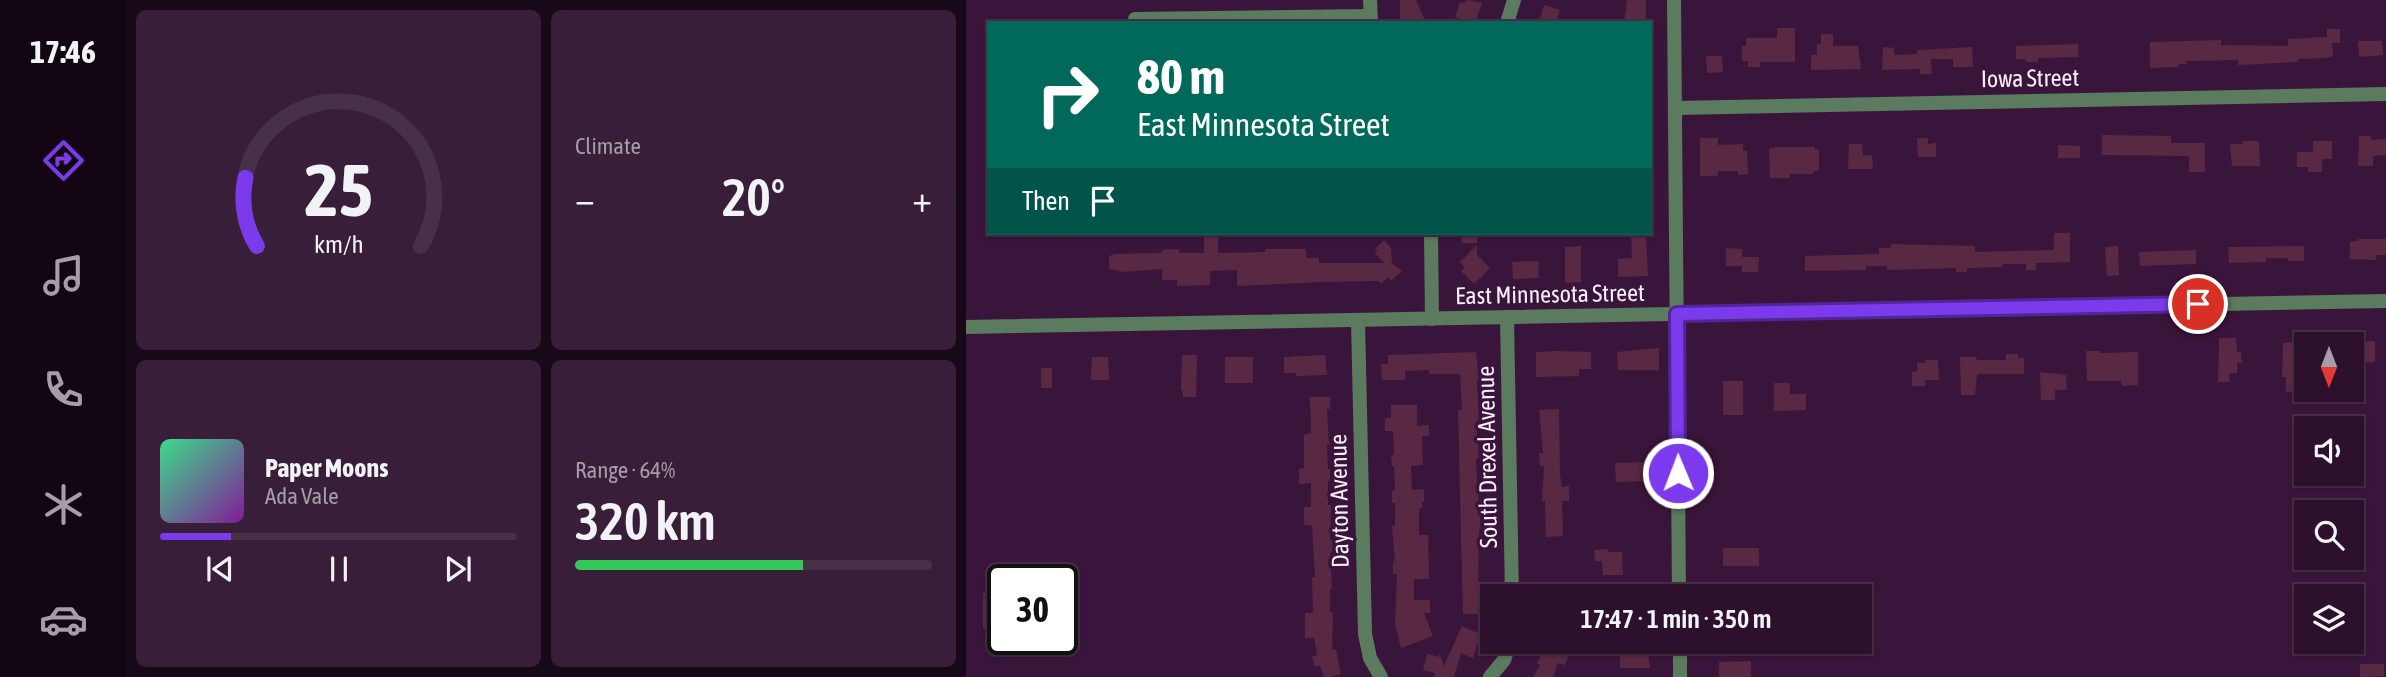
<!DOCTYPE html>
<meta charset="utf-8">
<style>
:root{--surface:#2c102c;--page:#381e38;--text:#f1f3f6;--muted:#a69da9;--line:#483048;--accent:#7c3aed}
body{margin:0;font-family:"Asap Condensed",sans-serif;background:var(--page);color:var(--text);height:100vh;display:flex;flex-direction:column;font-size:26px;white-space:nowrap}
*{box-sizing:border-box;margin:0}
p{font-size:23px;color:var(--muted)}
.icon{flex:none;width:38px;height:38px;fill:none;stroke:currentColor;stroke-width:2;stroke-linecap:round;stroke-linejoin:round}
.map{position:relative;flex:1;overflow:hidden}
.details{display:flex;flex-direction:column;gap:10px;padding:10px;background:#180918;width:840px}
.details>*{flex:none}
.top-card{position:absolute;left:21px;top:21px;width:665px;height:214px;border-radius:0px;box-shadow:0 2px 5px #0004,0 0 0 2px var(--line);background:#00695c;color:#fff;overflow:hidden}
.needle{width:46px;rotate:180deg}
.fabs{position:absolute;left:1328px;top:332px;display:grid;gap:14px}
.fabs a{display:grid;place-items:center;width:70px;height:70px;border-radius:0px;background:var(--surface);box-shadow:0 2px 5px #0004,0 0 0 2px var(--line);font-size:35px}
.speed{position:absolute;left:21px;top:564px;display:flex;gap:14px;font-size:35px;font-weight:700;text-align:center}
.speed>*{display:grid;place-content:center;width:91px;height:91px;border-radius:50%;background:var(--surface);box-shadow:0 2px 5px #0004,0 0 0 2px var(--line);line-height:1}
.speed .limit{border:4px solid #111;border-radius:10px;background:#fff;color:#111}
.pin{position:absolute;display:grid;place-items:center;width:60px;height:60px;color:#fff;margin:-30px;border:4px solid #fff;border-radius:50%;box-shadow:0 2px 7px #0007}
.me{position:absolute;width:77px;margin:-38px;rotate:359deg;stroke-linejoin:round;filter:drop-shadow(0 0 5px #0008)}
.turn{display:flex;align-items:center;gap:24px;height:147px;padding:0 35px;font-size:32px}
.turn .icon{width:91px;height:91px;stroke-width:2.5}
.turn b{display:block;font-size:49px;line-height:60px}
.then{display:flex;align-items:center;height:66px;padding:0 35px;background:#0003;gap:14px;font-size:26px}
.big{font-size:52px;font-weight:600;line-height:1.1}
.details .card{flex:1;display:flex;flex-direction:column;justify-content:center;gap:10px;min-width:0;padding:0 24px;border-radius:10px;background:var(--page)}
.details .dial{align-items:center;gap:0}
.dial svg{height:182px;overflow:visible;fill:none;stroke:var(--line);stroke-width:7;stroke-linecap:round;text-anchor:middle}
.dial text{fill:var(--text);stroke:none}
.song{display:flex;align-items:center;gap:21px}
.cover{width:84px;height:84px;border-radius:10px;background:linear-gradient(135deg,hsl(150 70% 55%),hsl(290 70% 35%))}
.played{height:7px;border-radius:4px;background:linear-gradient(90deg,var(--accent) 20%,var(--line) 20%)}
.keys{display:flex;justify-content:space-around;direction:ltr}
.heat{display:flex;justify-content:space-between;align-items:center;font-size:38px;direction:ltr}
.charge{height:10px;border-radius:5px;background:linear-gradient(90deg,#34c759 64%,var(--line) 0)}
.details .tiles{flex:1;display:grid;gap:10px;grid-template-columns:repeat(2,1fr)}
.trip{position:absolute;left:514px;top:584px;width:392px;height:70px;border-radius:0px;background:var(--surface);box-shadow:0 2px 5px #0004,0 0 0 2px var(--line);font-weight:600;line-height:70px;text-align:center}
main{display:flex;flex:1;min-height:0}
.tab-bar{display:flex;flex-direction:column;width:126px;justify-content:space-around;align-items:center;background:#120612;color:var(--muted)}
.tab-bar .icon{width:49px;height:49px}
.tab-bar .on{color:var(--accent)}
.tab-bar b{font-size:32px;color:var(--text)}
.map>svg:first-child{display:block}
.building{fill:#592944}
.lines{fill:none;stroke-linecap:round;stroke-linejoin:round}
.minor{stroke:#5b7b5e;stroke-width:14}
.route-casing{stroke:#51269a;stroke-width:18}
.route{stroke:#7c3aed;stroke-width:12}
.labels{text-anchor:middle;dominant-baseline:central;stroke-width:7;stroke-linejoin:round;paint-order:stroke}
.street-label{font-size:24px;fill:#fdeefc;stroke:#3a153b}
</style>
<main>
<nav class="tab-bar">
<b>17:46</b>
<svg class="icon on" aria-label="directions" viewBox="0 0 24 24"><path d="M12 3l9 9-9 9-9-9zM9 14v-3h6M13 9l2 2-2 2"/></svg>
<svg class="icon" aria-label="music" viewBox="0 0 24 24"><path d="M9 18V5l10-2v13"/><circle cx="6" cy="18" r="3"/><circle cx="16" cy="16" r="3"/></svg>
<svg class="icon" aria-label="phone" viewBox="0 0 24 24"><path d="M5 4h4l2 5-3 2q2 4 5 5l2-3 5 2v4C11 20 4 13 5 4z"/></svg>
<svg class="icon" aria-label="climate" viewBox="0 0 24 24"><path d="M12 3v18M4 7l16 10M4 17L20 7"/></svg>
<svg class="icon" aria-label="car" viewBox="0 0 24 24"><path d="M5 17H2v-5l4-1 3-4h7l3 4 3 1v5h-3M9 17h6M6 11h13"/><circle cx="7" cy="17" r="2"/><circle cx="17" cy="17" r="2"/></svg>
</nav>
<section class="details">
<div class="tiles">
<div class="card dial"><svg viewBox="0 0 100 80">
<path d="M14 69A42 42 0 1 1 86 69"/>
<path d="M14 69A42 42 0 0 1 9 39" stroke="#7c3aed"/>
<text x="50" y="56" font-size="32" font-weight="700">25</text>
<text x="50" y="72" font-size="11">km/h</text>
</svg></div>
<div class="card"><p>Climate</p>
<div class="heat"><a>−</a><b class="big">20°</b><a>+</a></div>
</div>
<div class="card">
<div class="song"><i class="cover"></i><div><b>Paper Moons</b><p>Ada Vale</p></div></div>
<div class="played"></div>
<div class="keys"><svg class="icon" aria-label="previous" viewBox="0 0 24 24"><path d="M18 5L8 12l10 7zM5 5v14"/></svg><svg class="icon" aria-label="pause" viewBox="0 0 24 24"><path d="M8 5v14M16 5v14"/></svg><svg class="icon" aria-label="next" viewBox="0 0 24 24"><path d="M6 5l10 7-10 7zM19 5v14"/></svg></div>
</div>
<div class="card"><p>Range · 64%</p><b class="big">320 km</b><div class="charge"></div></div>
</div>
</section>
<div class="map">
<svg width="1420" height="677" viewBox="0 0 1420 677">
<rect width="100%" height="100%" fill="#3a153b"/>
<g class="building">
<polygon points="434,0 450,0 460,23 434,23"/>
<polygon points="500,0 516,3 509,23 492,23 494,19 489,17 494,2 499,3"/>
<polygon points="661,0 680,0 680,23 658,23"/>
<polygon points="578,5 594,10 590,23 573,23"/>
<polygon points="811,28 829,28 829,62 794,62 794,67 782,67 782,61 776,61 776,46 780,46 780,38 811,38"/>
<polygon points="1361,29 1374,29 1374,43 1366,43 1367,56 1360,58 1332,59 1332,62 1272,65 1272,60 1220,61 1220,64 1212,64 1212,67 1184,68 1184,42 1255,40 1255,45 1322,46 1322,39 1361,37"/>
<polygon points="855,34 867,34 867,46 892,46 895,69 845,70 845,55 851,55 851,44 855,44"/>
<polygon points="1392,41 1416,41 1417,55 1393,57"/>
<polygon points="1112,44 1113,57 1072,58 1072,62 1060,62 1060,59 1050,59 1050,46"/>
<polygon points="917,47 928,48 928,55 951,54 951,50 1006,47 1007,67 987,67 987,59 965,59 966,74 954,74 954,69 916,70"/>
<polygon points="740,56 756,56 757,72 741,73"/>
<polygon points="1136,135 1205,136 1205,143 1239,143 1239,172 1223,172 1223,156 1136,155"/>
<polygon points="1393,136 1405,136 1405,140 1420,139 1420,155 1407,156 1407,166 1392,166"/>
<polygon points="734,138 752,138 752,145 777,144 777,151 781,151 782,174 772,175 772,171 752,171 752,176 734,176"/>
<polygon points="951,138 962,138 962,144 970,143 970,157 952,157"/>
<polygon points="1277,141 1293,141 1294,166 1266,166 1264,144 1277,144"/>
<polygon points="1347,141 1366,141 1366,159 1356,159 1356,172 1342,172 1342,167 1331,167 1331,152 1347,152"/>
<polygon points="883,144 896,144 897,156 906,155 907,169 882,169"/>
<polygon points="1092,145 1114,146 1114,158 1092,158"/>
<polygon points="811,147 849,147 849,150 853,150 853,171 847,171 847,174 824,174 824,178 804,178 803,149"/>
<polygon points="238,233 252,233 252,253 299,252 299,249 340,249 340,258 353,258 353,263 418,263 409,253 411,251 409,249 418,240 425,248 426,263 436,271 425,281 422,277 415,284 413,281 354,282 271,286 271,270 244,271 244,285 211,286 211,280 196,280 196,269 158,272 143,269 143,256 149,254 196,253 196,250 213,249 213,253 238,253"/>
<rect x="496" y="233" width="15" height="10"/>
<polygon points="665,233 680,233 682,276 652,277 652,259 666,258"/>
<polygon points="1088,233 1104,233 1104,262 1070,263 1070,270 1060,270 1060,264 1036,264 1036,267 1001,268 1001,272 990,272 990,268 921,270 921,266 900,266 900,270 839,271 839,256 913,254 913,248 925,248 925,244 1009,246 1009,252 1088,250"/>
<polygon points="1392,239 1420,239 1420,255 1410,255 1410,260 1384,259 1384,242 1392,241"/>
<polygon points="511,245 511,255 524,268 508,284 495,271 499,268 494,262"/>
<polygon points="615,246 615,282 599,283 599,247"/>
<polygon points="1152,246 1153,275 1141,276 1139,247"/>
<polygon points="1338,246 1338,261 1322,261 1322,258 1300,258 1300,262 1263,263 1262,247"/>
<polygon points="760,248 776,249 776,257 793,257 792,272 776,272 776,266 760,266"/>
<polygon points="1230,250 1230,264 1174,266 1173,252"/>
<polygon points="572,261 573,278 547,279 546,262"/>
<polygon points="1253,338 1270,338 1271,352 1275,352 1276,363 1271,363 1271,373 1263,373 1264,382 1252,382"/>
<polygon points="1409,341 1409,362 1386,363 1386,342"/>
<polygon points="1335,342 1337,366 1340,366 1340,376 1336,376 1336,391 1320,392 1320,377 1316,377 1317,343"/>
<polygon points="693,348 693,370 652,370 651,352"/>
<polygon points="591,351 625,352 625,369 613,369 613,376 570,377 570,352"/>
<polygon points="1120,351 1134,351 1134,353 1172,352 1172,385 1156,386 1155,381 1121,381"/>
<polygon points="510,352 513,380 511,380 513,421 510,421 513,458 510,458 511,481 515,481 515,493 512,493 515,529 513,529 512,589 517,589 517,599 515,599 515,614 497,614 492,410 496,410 494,374 463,374 463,370 439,371 439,380 416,380 415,364 422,364 422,355"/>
<polygon points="1040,354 1052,354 1052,358 1058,358 1058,374 1011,374 1009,395 995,395 994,357 1010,357 1011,360 1040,360"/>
<polygon points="216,355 231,355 230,397 217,397 217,391 215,391"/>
<polygon points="359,355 361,375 330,376 330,373 318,373 318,357"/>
<polygon points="126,357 142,357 143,380 125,380"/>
<rect x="259" y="357" width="28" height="26"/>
<polygon points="959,360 972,360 973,380 959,380 959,386 946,386 946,372 951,371 951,363 959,363"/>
<rect x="75" y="368" width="11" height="20"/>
<polygon points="1074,372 1100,375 1101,390 1089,390 1089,400 1075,400"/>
<rect x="757" y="381" width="20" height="34"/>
<polygon points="808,383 824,383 824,394 840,394 840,410 808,411"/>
<polygon points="344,397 364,397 364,409 361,409 363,445 361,445 362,469 364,469 364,481 362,481 362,505 365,505 364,540 366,540 367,552 364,553 366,589 364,589 364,612 367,612 366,650 370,649 375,674 364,677 358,677 354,665 349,667 346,657 351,655 348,638 339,638 339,613 347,613 346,577 349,577 346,526 338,525 338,507 345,507 345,483 333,484 333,469 338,468 338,435 345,433"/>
<polygon points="425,405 451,405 451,426 463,425 463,436 456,436 457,465 445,466 446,490 458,489 458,502 456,502 456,508 453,508 453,535 462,535 463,579 448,579 448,600 464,600 464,613 458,613 467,636 435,648 429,624 431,574 427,574 427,561 429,561 426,526 429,526 429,503 426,503 426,490 429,490 428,466 426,466 425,455 428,455 427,431 419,431 419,418 425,418"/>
<polygon points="593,409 594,475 596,487 603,486 603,501 596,501 597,536 580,537 579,501 576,501 578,466 574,466 573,453 577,453 573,410"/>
<polygon points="680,462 680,465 685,465 685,479 679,479 679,481 650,482 649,463"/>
<rect x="757" y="548" width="36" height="18"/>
<polygon points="642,549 642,552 656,552 657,575 637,575 636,561 629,561 628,550"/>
<polygon points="808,585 808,597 758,597 758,586"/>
<rect x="17" y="593" width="20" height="36"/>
<polygon points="496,626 514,634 507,658 495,653 488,677 468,677 469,673 457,670 461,654 473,657 473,653 478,666"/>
<polygon points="581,642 597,646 595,653 602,656 599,665 592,663 587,677 567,677 574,665 571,664"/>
<polygon points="664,643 681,643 684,668 654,668 654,656 664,656"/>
<polygon points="785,661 785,677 753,677 753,662"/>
<polygon points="1394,664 1418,664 1418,676 1394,677"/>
</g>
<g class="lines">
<g class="minor">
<polyline points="404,0 405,23"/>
<polyline points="708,0 713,597"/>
<polyline points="169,19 404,16"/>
<polyline points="541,23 548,0"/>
<polyline points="709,108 1420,94"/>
<polyline points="465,233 466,319"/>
<polyline points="541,317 546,597"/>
<polyline points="392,320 399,634 404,658 415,677"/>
<polyline points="0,327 1420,301"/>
<polyline points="714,642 714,677"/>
<polyline points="524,677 538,660 544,642"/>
</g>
</g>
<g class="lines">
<defs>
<polyline id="route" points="712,473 711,314 1232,304"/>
</defs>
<use href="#route" class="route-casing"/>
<use href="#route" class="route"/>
</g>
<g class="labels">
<g class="street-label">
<text transform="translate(1064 78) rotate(-1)">Iowa Street</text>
<text transform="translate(584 294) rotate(-1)">East Minnesota Street</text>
<text transform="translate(521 457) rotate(-91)">South Drexel Avenue</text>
<text transform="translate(373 501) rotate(-91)">Dayton Avenue</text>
</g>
</g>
</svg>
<div class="fabs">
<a><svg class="needle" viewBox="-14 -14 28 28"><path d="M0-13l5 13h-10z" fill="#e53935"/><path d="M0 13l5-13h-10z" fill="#a69da9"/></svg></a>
<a><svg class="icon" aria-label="sound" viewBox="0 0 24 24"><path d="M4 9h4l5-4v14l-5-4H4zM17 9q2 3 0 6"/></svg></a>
<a><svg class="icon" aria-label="search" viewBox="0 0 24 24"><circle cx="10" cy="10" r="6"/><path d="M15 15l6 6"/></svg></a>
<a><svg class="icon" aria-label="layers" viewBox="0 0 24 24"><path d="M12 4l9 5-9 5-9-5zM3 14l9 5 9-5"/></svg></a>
</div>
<div class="speed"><div class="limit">30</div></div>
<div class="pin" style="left:1232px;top:304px;background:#d93025"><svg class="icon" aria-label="arrive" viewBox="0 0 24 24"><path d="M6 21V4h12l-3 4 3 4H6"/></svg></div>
<svg class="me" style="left:712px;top:473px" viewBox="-20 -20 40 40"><circle r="17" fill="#7c3aed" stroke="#fff" stroke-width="3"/><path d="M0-11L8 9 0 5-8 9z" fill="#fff"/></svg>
<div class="trip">17:47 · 1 min · 350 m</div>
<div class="top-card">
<div class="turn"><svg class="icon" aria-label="right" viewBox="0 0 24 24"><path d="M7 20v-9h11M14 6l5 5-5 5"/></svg><div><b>80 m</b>East Minnesota Street</div></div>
<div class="then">Then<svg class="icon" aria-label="arrive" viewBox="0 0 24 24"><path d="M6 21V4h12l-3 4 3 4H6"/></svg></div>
</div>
</div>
</main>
